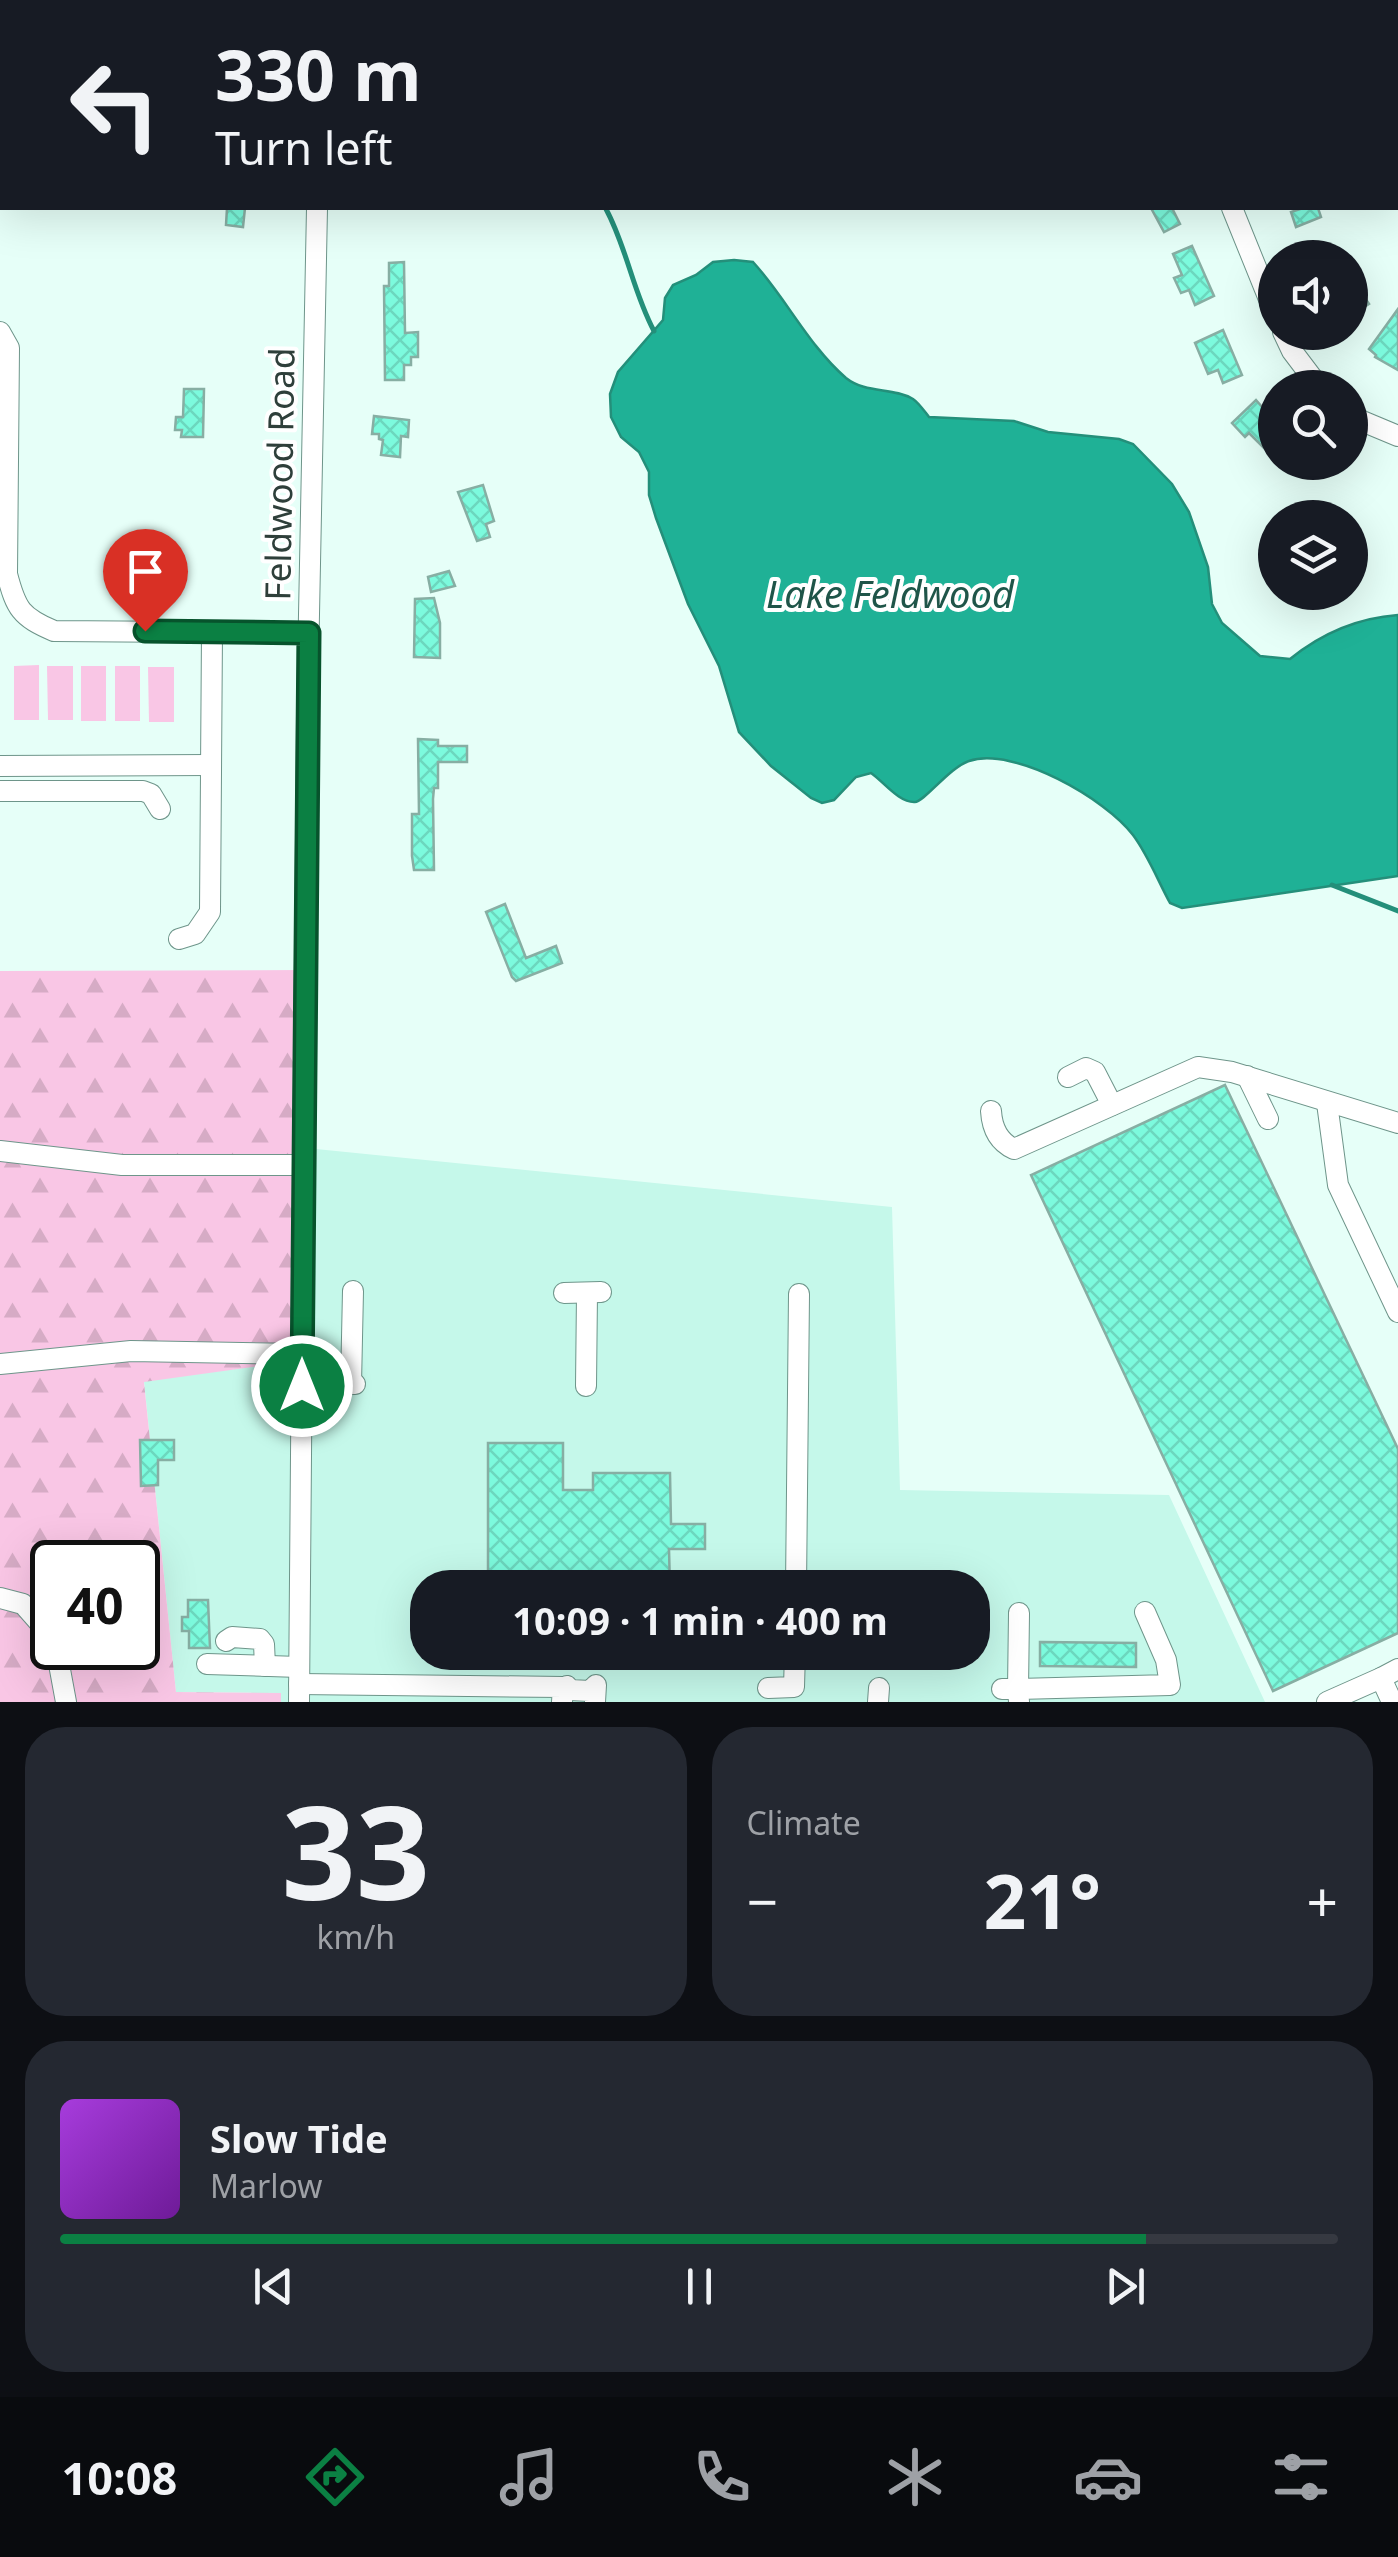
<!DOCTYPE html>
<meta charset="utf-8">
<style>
:root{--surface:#171b24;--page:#242831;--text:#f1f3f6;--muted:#9ea1a6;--line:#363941;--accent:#0b8043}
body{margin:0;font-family:"Noto Sans",sans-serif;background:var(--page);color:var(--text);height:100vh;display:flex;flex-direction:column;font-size:38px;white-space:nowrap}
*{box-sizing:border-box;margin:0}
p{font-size:32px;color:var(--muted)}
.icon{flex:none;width:55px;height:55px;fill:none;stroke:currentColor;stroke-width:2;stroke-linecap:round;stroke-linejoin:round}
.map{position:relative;height:1702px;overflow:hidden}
.panel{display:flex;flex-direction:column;gap:25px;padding:25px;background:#0d0f14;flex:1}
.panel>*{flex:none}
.hud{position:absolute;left:0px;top:0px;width:1400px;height:210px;box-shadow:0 10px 40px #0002;background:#171b24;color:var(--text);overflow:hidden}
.tools{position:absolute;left:1258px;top:240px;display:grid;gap:20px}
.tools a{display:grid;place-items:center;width:110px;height:110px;border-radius:50%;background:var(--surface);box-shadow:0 10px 40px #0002;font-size:50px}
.speed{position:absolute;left:30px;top:1540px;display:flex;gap:20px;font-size:50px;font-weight:700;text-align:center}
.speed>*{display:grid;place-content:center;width:130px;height:130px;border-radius:50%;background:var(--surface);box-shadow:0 10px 40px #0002;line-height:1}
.speed .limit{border:5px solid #111;border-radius:15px;background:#fff;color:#111}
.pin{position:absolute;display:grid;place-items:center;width:85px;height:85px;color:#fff;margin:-102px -42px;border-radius:50% 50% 50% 0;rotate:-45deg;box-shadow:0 0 10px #0007}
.pin .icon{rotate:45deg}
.me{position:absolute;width:110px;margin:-55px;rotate:0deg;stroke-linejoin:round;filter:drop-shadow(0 0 8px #0008)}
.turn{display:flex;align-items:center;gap:35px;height:210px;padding:0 50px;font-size:45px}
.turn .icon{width:130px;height:130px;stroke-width:2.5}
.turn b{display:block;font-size:70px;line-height:85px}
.big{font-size:75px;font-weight:700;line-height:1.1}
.panel .card{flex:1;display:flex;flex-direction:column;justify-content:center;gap:15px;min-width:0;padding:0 35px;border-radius:40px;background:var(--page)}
.panel .dial{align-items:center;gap:0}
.dial b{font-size:130px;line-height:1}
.song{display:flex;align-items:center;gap:30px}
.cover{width:120px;height:120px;border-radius:15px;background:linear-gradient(135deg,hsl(280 70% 55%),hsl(280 70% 35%))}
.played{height:10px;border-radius:5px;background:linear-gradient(90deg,var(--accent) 85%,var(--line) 85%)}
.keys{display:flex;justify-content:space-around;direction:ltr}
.heat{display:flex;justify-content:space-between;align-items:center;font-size:55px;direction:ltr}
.panel .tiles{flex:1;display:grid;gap:25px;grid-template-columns:1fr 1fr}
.card:last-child{grid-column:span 2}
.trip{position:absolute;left:410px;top:1570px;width:580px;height:100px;border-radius:40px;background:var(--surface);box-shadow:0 10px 40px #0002;font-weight:700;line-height:100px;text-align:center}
.tabs{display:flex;height:160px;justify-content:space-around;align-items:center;background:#090b0e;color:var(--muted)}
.tabs .icon{width:70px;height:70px}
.tabs .active{color:var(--accent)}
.tabs b{font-size:45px;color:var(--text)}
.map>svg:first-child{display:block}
.built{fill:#c5f8ea;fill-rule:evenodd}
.forest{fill:url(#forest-firs);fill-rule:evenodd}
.pitch{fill:#f9c6e5}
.water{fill:#1fb196;stroke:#248f7a;stroke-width:2.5}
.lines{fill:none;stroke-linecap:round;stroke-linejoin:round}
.stream{stroke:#248f7a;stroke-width:5}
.building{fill:url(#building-cross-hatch);stroke:#87aea3;stroke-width:2.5}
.minor-casing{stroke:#6e958a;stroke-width:22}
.minor{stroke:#fff;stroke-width:20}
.route-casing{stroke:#07532c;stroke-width:25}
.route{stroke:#0b8043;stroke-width:18}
.labels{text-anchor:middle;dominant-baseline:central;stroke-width:8;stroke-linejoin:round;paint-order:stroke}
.street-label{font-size:35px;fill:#2e3f3a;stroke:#fff}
.water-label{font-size:38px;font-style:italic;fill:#1f5549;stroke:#fff}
</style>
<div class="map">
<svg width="1398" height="1702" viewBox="0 0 1398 1702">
<defs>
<pattern id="forest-firs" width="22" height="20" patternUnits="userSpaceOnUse" patternTransform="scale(2.5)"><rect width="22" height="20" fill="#f9c6e5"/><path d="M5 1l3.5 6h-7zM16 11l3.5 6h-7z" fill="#d6abc5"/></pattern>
<pattern id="building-cross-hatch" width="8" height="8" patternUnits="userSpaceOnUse" patternTransform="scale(2.5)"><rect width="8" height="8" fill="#7cfadd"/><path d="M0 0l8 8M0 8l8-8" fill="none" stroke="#6cd7be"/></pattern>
</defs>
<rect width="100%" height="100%" fill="#e6fff8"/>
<path class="built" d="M306 1148 892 1207 900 1490 1169 1495 1265 1702H281L280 1693 176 1692 144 1381 296 1361ZM428 1588H972V1652H428Z"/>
<path class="forest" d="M305 970 296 1361 144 1382 176 1692 281 1693V1702H0V971ZM52 1562H138V1648H52Z"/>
<g class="pitch">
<polygon points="39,665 39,720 14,720 14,666"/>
<polygon points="47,666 73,666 73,720 48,720"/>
<rect x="81" y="666" width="25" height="55"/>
<rect x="115" y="666" width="25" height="55"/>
<polygon points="148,667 174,667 174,722 149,722"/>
</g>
<path class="water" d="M734 260 753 262C786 298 808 345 846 378 866 394 893 387 913 399 919 403 925 412 929 417L1014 421 1048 432 1119 439 1133 444 1172 484 1189 512 1208 567 1212 604 1222 623 1260 656 1290 659C1322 633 1357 618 1398 615V876L1182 908 1170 903C1158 881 1148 855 1133 835 1106 799 1014 746 969 761 950 767 924 802 915 802 899 803 884 782 871 773L856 777 834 800 822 803 811 798 771 766 739 732 719 666 688 604 656 518 649 495V472L639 452 621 437 611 417 610 394 618 372 663 320 665 298 673 285 696 275 713 262Z"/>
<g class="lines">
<g class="stream">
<polyline points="399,0 401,2"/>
<path d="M606 209C627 248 633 292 654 331"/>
<polyline points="1332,885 1398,911"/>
</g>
</g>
<g class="building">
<polygon points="227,208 245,208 243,227 226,225"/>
<polygon points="1151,208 1172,208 1180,224 1164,232"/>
<polygon points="1303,208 1318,208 1321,217 1296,227 1291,212"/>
<polygon points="1192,246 1214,296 1195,305 1189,290 1181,293 1174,278 1182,275 1173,254"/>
<polygon points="404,262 405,333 418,332 418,357 411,357 411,365 404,365 404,380 385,380 384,286 389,286 389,263"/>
<polygon points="1350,276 1369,304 1350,316"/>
<polygon points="1398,309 1398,370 1375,357 1376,355 1369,349"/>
<polygon points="1223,330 1242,375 1223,383 1218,370 1208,374 1195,343"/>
<polygon points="184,389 204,389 203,437 181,437 182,430 175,430 176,417 183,417"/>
<polygon points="1256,400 1270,416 1275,412 1275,459 1249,433 1245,437 1232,423"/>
<polygon points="374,416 409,420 408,437 401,436 400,457 381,455 383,440 379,439 379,434 372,434"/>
<polygon points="483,485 494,521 486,524 490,537 477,541 458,492"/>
<polygon points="449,571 455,586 431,592 428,577"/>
<polygon points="434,598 440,623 440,658 414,657 415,599"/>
<polygon points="418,739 438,740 438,746 467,746 467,762 438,762 438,788 434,788 433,799 434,870 414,870 412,856 412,814 419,814"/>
<polygon points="505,904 526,958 556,946 562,963 516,981 512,977 486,912"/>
<polygon points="1225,1085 1398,1449 1398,1633 1273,1691 1031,1175"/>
<polygon points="140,1440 174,1440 174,1460 158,1460 158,1485 141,1486"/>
<polygon points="488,1443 563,1443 563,1490 593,1490 593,1473 670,1473 671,1524 705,1524 705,1549 669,1549 670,1588 488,1588"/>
<polygon points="188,1600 208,1600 210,1648 189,1648 189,1631 182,1631 182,1617 188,1617"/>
<polygon points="1040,1642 1136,1643 1136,1667 1040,1666"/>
</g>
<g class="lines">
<defs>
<g id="minor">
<polyline points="321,2 321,0"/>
<polyline points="1232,208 1275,314"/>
<path d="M0 332 9 348 7 574C16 609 21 617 54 631L309 633"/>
<polyline points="1283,332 1292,351 1320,388"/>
<polyline points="1350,412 1362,421 1398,436"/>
<polyline points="0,766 211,765"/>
<polyline points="0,791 143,791 151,794 160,809"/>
<polyline points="179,939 195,934 210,912 212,632"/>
<polyline points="1247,1076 1268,1119"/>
<polyline points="1068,1077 1086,1068 1095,1072 1112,1105"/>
<polyline points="1327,1103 1338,1185 1398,1312"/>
<path d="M991 1111C992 1128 999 1142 1014 1149L1198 1067 1232 1072 1398 1123"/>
<polyline points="0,1151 122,1165 304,1165"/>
<polyline points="564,1293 601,1292"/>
<polyline points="0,1364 131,1351 302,1354"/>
<polyline points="351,1384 353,1291"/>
<polyline points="302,1385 355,1384"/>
<polyline points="586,1386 587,1293"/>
<polyline points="796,1588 799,1294"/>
<polyline points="0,1598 23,1604 52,1637"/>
<polyline points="226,1641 232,1637 260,1639 264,1644 265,1666"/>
<polyline points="56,1648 66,1702"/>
<polyline points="207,1664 299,1667"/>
<polyline points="299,1684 563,1687 562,1702"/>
<polyline points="567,1686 570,1690 590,1691 596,1685 595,1702"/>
<polyline points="768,1688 794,1687 795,1652"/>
<polyline points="1002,1689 1018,1689 1019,1613"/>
<polyline points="299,1702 307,716 317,208"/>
<polyline points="878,1702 879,1688"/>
<polyline points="1019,1702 1018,1689 1170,1685 1166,1660 1145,1612"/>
<polyline points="1327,1702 1381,1678"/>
<polyline points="1392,1702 1381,1678 1398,1669"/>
</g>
</defs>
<use href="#minor" class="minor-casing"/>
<use href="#minor" class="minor"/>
</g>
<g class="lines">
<defs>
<polyline id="route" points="145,631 309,633 302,1386"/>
</defs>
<use href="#route" class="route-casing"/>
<use href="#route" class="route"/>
</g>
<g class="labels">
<g class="street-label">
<text transform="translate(279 474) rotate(-89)">Feldwood Road</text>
</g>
<g class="water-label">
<text x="890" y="593">Lake Feldwood</text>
</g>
</g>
</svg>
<div class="tools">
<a><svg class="icon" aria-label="sound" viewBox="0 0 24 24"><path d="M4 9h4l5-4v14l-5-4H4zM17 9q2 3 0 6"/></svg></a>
<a><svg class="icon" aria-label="search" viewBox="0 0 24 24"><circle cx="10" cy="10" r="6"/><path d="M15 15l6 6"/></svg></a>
<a><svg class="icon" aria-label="layers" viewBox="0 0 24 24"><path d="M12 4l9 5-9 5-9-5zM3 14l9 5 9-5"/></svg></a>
</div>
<div class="speed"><div class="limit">40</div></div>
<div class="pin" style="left:145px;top:631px;background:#d93025"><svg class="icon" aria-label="arrive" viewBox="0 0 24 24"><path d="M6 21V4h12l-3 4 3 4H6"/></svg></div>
<svg class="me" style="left:302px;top:1386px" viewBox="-20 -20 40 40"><circle r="17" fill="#0b8043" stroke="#fff" stroke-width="3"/><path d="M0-11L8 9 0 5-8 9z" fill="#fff"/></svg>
<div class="trip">10:09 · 1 min · 400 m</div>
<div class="hud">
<div class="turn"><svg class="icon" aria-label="left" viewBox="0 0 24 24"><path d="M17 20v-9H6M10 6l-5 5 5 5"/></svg><div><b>330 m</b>Turn left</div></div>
</div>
</div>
<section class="panel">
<div class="tiles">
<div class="card dial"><b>33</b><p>km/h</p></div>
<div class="card"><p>Climate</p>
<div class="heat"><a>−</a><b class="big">21°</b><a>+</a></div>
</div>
<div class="card">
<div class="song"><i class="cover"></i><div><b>Slow Tide</b><p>Marlow</p></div></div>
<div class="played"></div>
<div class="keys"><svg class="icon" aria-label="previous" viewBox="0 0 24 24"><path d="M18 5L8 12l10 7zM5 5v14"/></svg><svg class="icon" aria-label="pause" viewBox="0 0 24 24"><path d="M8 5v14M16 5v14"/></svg><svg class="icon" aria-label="next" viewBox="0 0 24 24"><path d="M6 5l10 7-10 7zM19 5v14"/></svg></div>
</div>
</div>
</section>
<nav class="tabs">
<b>10:08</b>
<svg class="icon active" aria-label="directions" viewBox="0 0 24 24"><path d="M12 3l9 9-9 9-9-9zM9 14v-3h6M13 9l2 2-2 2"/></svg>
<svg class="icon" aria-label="music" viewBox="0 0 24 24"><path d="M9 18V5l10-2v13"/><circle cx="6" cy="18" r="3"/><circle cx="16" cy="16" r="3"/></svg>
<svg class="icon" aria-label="phone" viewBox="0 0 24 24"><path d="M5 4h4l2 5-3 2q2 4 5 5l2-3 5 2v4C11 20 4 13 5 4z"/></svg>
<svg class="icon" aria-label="climate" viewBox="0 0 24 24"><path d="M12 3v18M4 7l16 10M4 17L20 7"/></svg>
<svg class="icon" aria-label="car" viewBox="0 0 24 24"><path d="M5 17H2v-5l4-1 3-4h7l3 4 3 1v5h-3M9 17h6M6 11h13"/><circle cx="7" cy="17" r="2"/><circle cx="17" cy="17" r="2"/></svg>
<svg class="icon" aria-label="filters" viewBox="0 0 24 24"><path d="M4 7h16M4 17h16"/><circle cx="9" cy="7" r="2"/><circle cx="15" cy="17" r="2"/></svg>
</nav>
